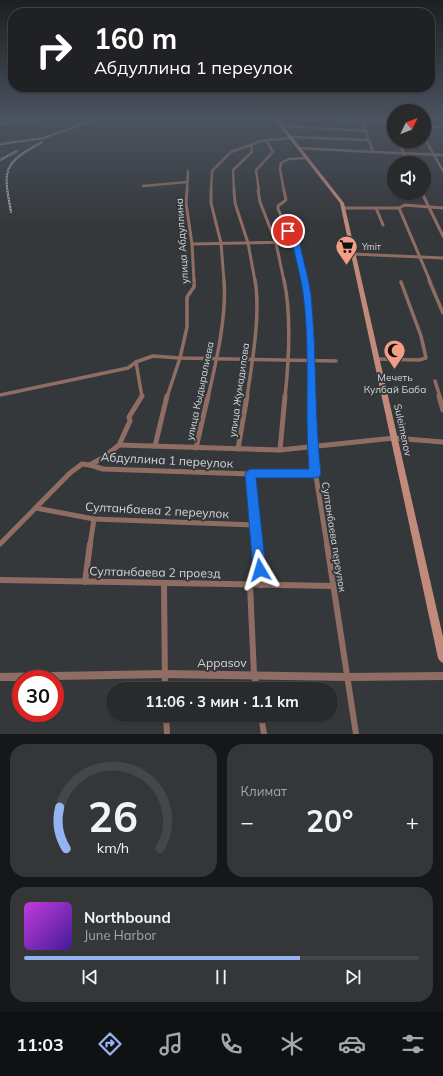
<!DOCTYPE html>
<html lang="ru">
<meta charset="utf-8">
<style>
:root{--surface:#282a2c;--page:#343638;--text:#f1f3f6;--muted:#a5a7a9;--line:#444648;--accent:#95b2f1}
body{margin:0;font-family:Mulish,sans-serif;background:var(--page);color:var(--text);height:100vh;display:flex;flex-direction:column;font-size:15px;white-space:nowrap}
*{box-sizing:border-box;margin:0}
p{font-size:13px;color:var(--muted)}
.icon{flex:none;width:22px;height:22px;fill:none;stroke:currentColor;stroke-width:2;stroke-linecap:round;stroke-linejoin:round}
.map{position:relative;height:734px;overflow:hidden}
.side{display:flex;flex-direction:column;gap:10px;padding:10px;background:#161718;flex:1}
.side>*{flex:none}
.banner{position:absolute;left:8px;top:8px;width:427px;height:84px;border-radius:16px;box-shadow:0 1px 3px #0004,0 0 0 1px var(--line);background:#202124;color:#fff;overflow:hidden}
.needle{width:26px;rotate:47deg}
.tools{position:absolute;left:387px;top:104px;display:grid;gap:8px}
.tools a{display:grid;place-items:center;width:44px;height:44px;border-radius:50%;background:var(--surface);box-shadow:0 1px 3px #0004,0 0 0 1px var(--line);font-size:20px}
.speed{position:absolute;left:12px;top:670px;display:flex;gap:8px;font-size:20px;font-weight:700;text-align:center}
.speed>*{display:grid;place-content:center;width:52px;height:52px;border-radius:50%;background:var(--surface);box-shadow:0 1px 3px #0004,0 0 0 1px var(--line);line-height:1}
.speed .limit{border:6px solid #d22;background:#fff;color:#111}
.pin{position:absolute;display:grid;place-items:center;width:34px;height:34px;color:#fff;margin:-17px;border:2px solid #fff;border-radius:50%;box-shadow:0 1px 4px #0007}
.me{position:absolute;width:44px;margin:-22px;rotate:353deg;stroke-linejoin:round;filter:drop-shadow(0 0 3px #0008)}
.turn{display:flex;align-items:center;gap:14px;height:84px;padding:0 20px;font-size:18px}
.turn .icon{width:52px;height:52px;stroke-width:2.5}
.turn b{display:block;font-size:28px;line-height:34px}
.big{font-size:30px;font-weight:700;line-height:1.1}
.side .widget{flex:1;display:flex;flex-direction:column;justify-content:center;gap:6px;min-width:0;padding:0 14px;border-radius:16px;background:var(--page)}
.side .dial{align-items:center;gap:0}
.dial svg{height:104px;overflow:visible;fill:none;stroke:var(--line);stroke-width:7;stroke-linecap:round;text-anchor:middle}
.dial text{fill:var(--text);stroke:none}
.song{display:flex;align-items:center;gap:12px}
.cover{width:48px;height:48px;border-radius:6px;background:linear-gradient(135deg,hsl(290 70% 55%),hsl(260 70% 35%))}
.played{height:4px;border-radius:2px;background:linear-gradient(90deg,var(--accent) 70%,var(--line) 70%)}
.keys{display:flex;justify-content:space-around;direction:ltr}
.heat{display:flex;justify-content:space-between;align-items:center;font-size:22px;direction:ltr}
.side .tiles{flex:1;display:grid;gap:10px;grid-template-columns:1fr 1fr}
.widget:last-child{grid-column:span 2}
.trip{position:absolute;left:106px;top:682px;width:232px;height:40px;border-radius:20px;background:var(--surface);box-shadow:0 1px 3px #0004,0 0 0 1px var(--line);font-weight:700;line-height:40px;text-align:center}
.menu{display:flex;height:64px;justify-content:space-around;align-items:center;background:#101112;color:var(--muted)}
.menu .icon{width:28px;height:28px}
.menu .active{color:var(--accent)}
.menu b{font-size:18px;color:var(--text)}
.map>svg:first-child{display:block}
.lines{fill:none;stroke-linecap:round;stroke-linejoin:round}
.minor-far4{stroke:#906d63;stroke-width:2.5}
.minor-far3{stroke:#906d63;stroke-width:3}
.minor-far2{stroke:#906d63;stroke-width:3.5}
.minor-far1{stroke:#906d63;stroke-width:5}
.minor{stroke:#906d63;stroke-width:6}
.tertiary{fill:#906d63;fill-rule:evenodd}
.secondary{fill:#c18a7b;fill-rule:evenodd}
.rail-casing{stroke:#b3b5b7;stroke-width:2}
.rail{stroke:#35383b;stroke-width:1;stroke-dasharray:1.5;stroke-linecap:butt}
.route{fill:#1a73e8;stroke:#114b97}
.labels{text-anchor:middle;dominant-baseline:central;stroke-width:4;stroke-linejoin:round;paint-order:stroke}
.far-poi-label{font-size:9px;fill:#d4d6d8;stroke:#35383b;text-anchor:start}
.street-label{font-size:10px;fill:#d4d6d8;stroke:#35383b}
.poi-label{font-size:10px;fill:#d4d6d8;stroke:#35383b}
.near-street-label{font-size:12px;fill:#d4d6d8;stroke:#35383b}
</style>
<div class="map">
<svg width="443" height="734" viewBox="0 0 443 734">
<rect width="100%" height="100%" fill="#35383b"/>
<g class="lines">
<g class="minor-far4">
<polyline points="298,119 394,124"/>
<polyline points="390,123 394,133"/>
<polyline points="282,126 366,131"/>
<polyline points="424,126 443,127"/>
<polyline points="290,137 369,140 361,119"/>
<polyline points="424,137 443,171"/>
<polyline points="369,140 373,152 443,155"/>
<polyline points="398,141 408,163"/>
<polyline points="299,148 373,152"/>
<polyline points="143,186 187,182"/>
<polyline points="187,191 188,171"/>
<polyline points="211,191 212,171 231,152 251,145"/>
<polyline points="234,191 233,170 252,152 251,145 260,141 291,138"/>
<polyline points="259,191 256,170 273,152 266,140"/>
<polyline points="284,191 280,169 281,163 289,159 306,158"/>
</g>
<g class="minor-far3">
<polyline points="187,190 186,203 192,244 194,281"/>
<polyline points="211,190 211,203 221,243 224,281"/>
<polyline points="234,190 235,203 248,243 255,281"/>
<polyline points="258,190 260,202 276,243 284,281"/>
<polyline points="284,190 286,200 278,206 278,209 293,242 296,244 304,281"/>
<polyline points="422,193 443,236"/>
<polyline points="343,208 399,208 405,205 443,208"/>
<polyline points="376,208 383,225"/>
<polyline points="399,208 430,281"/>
<polyline points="192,244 293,242"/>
<polyline points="353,254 443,258"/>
</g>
<g class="minor-far2">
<path d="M284 280C292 317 289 360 285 397"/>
<polyline points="304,280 307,293 312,397"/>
<polyline points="429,280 443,313"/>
<polyline points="377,359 419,360 426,358 421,336 401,282"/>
<polyline points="136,362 142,397"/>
<polyline points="435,381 440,397"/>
<polyline points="0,395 128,368 136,362 153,356 180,358 336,361"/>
<polyline points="167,397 180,358 187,327 187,297 194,287 194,280"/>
<path d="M208 397C216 363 227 316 224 280"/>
<path d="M247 397C252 363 261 314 255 280"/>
</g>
<g class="minor-far1">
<polyline points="312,396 314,464 327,545"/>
<polyline points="439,396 443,410"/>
<polyline points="119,445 280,450 394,438 443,442"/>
<polyline points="155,446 167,396"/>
<polyline points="196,448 208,396"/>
<polyline points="238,449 247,396"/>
<polyline points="280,450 285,396"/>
<polyline points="90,465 103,469 251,474 315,474"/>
<polyline points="251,474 257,545"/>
<polyline points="36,508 94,519 254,525"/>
<polyline points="0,544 70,473 82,464 90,465 104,457 119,445 130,421 129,417 142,396"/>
<polyline points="90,545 94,519"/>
</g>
<g class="minor">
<polyline points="257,544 261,585"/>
<polyline points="327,544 356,734"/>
<polyline points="0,580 333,586"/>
<polyline points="85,582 90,544"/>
<polyline points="164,583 165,689"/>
<polyline points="250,585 254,674 257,689"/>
<polyline points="166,715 167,734"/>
<polyline points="261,715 264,734"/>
</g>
<polygon class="tertiary" points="165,670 348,673 443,672 443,680 348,681 165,678 55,680 55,679 21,679 21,681 0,681 0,673"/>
<polygon class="secondary" points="274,119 278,119 344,203 443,637 443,663 440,661 438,658 340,203"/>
<defs>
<g id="rail">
<polyline points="0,124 44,119"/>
<polyline points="1,144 44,138 96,119"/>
<polyline points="0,160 17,151"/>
<path d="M11 212C3 169 2 164 42 142"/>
</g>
</defs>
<use href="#rail" class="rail-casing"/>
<use href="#rail" class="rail"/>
</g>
<linearGradient id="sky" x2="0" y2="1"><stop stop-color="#1d1f20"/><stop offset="0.54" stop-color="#4b5360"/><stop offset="1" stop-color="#4b5360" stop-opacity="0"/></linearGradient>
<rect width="443" height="222" fill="url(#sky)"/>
<path class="route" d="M285 229H290L296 241 300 244C303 261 309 278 311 295 317 354 314 414 321 474L319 477 315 478H256L266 570 264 574 260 576 255 574 253 570 245 474 247 471 250 469H309C304 411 311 351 303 293 301 277 296 261 293 245L289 242 284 231Z"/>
<defs>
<symbol id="supermarket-pin" viewBox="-11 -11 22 30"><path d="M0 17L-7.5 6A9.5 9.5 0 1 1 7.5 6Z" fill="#f49e87" stroke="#35383b"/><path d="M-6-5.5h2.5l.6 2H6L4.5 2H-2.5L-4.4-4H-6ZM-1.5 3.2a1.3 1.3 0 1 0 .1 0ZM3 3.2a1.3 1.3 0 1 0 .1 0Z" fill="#111"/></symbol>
<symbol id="mosque-pin" viewBox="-11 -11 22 30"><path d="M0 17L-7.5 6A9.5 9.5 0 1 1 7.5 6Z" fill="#f49e87" stroke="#35383b"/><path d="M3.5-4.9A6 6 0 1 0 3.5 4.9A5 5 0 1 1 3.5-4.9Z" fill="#111"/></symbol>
</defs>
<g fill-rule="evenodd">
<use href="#supermarket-pin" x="334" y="234" width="25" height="34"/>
<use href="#mosque-pin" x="382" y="338" width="25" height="34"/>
</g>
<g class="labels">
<g class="far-poi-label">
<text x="362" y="246">Ymiт</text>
</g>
<g class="street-label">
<text transform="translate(182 241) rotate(-94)">улица Абдуллина</text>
<text transform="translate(239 390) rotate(-82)">улица Жумадилова</text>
<text transform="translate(200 391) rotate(-78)">улица Кыдыралиева</text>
<text transform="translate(403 430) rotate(78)">Suleimenov</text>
<text transform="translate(334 537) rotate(81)">Султанбаева переулок</text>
</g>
<g class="poi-label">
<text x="395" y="377">Мечеть<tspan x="395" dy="12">Кулбай Баба</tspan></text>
</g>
<g class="near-street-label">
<text transform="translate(167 460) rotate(3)">Абдуллина 1 переулок</text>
<text transform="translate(157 510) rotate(3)">Султанбаева 2 переулок</text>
<text transform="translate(155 572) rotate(1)">Султанбаева 2 проезд</text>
<text x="222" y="662">Appasov</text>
</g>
</g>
</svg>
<div class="tools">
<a><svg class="needle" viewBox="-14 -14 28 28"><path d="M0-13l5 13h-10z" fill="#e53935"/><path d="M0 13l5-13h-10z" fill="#a5a7a9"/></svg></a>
<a><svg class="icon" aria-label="sound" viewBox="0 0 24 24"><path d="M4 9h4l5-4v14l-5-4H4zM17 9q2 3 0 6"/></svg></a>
</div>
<div class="speed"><div class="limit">30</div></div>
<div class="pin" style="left:288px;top:231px;background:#d93025"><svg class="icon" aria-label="arrive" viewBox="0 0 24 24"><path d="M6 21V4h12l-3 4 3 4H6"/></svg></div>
<svg class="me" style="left:260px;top:570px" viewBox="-20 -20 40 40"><path d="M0-17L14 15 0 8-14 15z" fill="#1a73e8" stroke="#fff" stroke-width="4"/></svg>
<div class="trip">11:06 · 3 мин · 1.1 km</div>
<div class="banner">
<div class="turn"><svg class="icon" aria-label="right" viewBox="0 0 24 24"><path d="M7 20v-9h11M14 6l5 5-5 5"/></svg><div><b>160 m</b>Абдуллина 1 переулок</div></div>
</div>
</div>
<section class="side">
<div class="tiles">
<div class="widget dial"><svg viewBox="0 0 100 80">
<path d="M14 69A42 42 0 1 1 86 69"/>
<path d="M14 69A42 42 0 0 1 9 37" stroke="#95b2f1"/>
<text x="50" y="56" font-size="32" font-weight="700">26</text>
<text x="50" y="72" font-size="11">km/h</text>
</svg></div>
<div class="widget"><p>Климат</p>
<div class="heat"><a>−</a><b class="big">20°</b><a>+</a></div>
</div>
<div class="widget">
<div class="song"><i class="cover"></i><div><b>Northbound</b><p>June Harbor</p></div></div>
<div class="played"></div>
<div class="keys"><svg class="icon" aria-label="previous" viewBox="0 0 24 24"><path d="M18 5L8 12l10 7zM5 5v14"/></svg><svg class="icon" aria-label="pause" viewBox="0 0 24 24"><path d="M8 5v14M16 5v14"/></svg><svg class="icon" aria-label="next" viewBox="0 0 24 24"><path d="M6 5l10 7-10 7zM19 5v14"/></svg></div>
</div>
</div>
</section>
<nav class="menu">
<b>11:03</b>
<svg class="icon active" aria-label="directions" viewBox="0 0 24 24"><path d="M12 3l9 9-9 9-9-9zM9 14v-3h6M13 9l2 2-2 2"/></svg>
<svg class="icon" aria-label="music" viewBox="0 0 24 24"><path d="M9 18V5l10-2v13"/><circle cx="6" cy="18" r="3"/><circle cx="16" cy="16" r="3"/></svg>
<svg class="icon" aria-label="phone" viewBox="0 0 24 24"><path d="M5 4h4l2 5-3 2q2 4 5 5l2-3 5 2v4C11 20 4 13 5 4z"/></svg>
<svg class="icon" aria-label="climate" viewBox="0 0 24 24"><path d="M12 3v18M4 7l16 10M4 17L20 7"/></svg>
<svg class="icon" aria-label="car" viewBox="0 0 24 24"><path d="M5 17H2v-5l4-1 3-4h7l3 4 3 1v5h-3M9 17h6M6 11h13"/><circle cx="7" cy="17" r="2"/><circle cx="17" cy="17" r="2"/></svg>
<svg class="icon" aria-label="filters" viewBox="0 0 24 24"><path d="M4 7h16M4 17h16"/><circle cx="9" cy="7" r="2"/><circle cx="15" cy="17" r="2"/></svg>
</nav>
